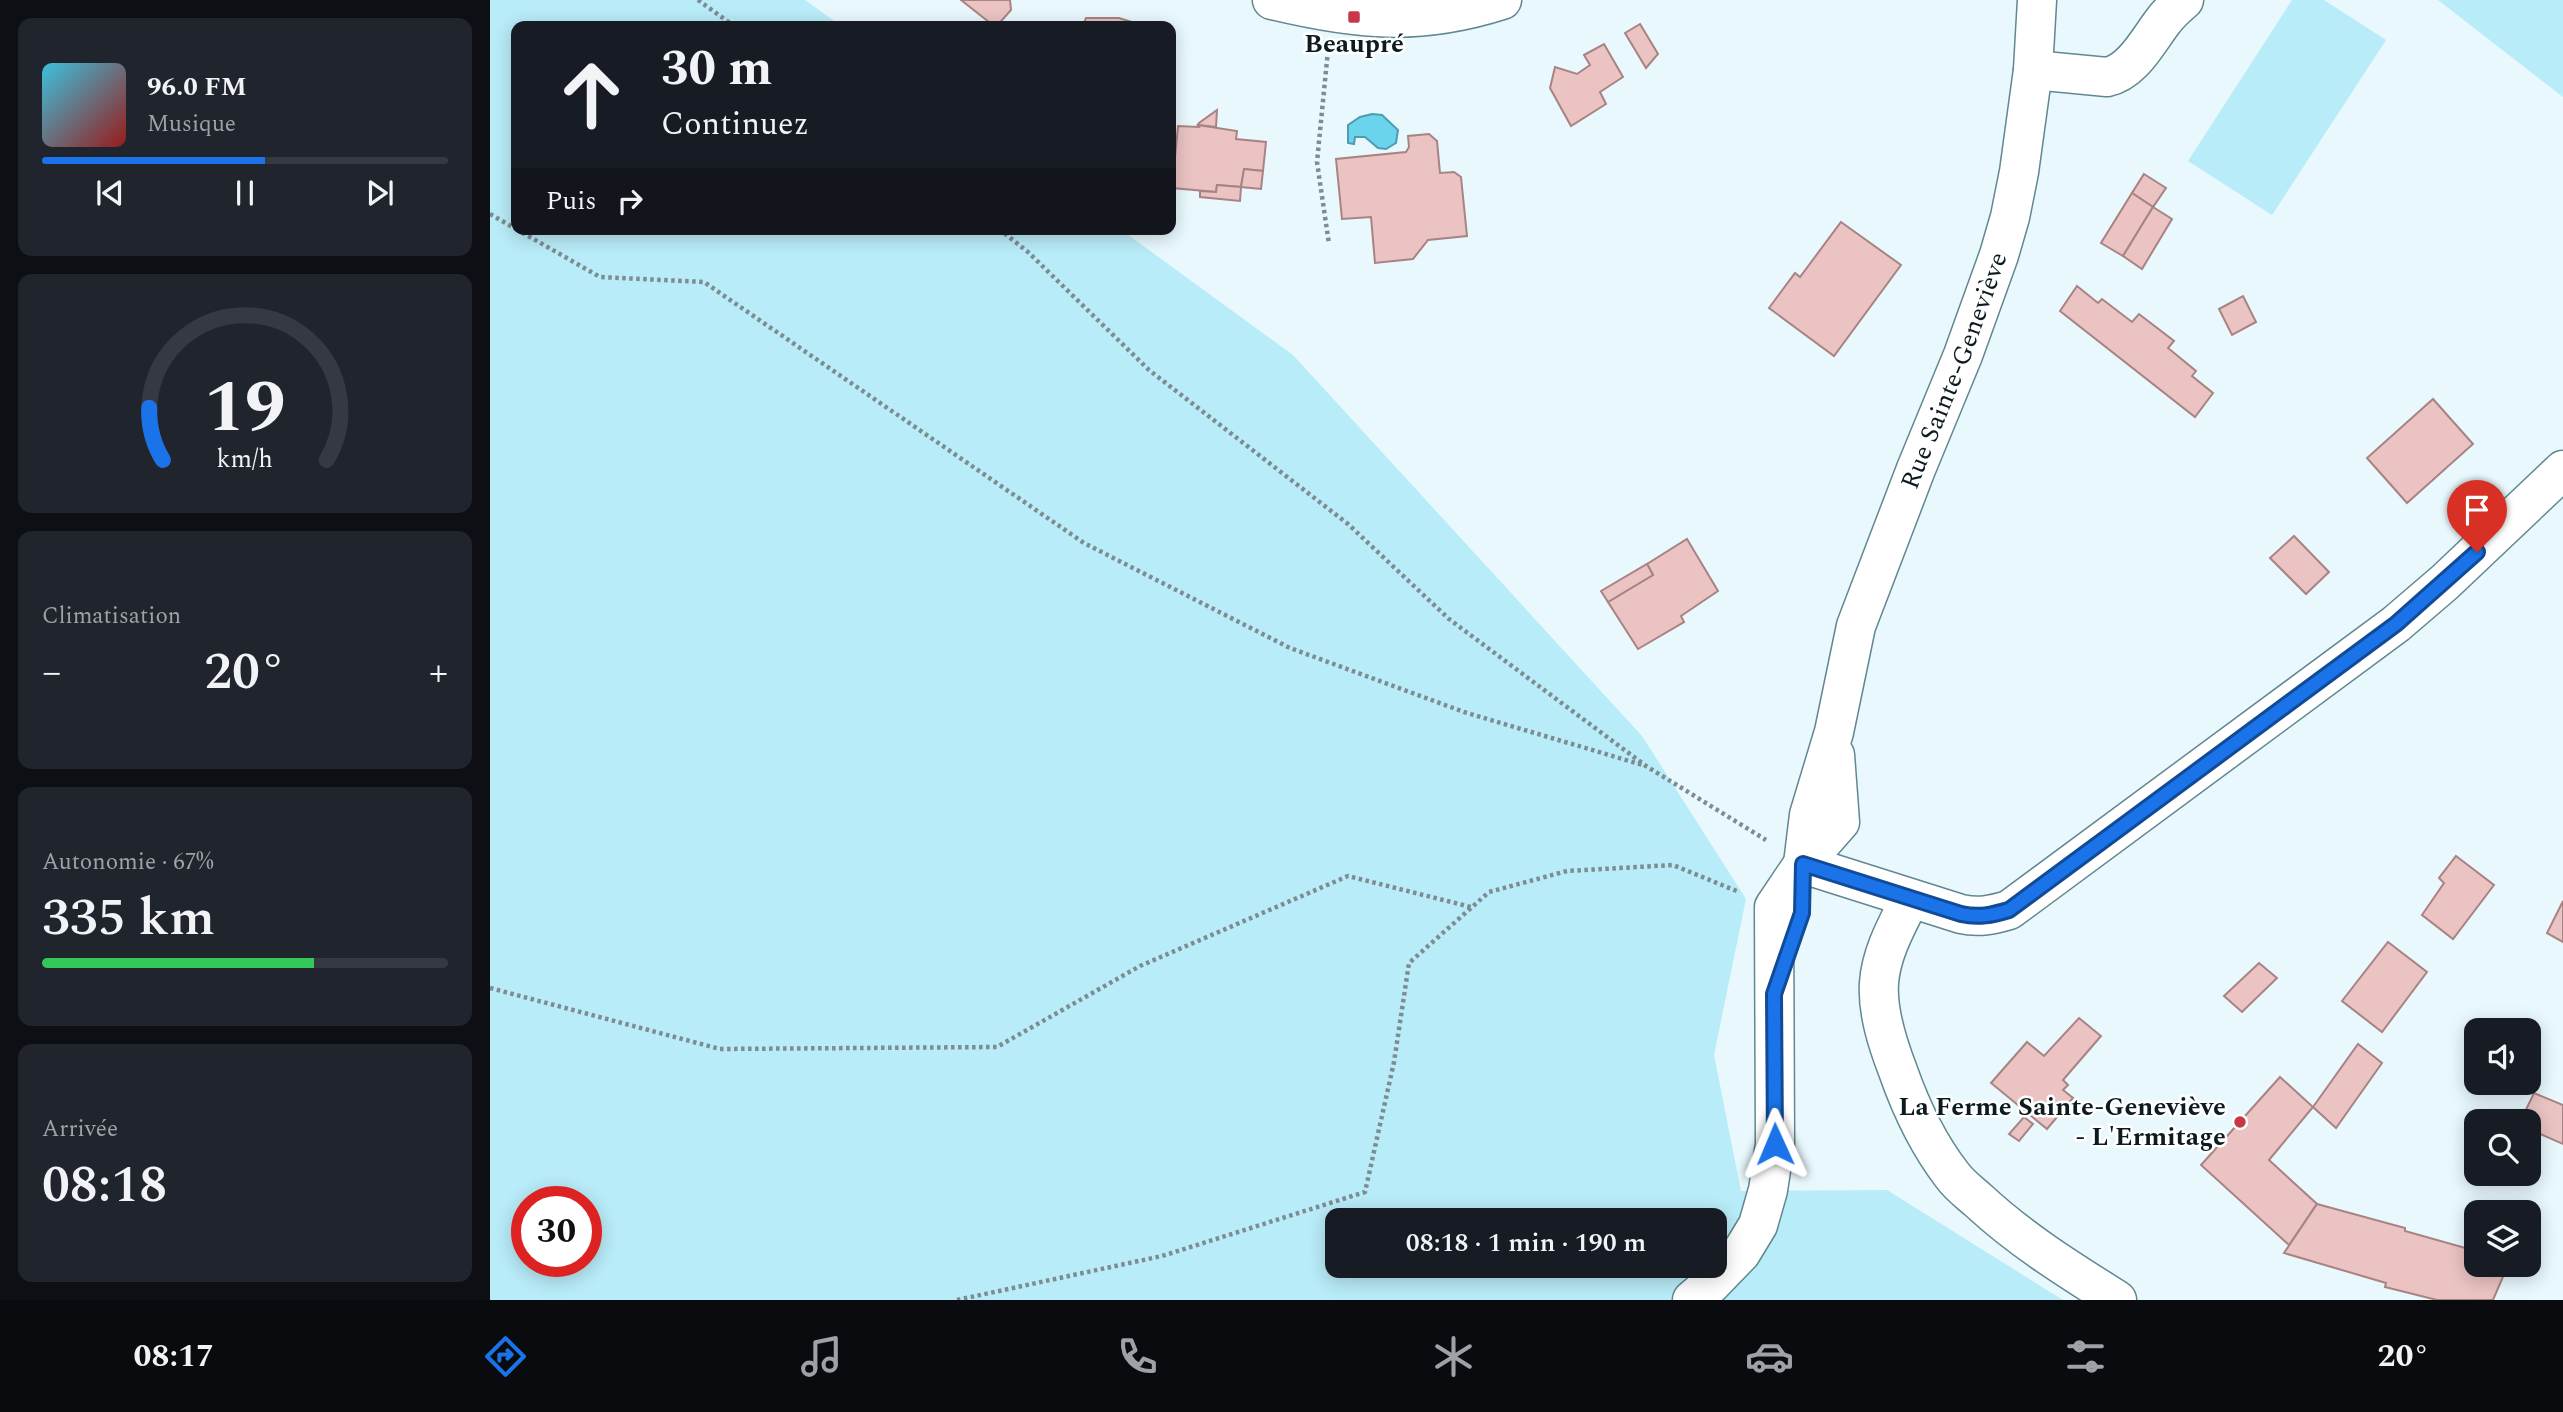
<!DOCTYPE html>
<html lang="fr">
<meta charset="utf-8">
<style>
:root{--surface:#171b24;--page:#20242c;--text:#f1f3f6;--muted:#9ea1a6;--line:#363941;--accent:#1a73e8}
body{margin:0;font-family:Spectral,serif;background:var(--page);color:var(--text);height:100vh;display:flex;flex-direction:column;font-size:26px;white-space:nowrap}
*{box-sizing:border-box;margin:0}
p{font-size:23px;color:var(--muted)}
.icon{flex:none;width:38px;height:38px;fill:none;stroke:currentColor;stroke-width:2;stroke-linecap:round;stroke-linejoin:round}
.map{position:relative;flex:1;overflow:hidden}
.details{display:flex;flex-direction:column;gap:18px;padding:18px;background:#0d0f14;width:490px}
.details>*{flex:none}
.hud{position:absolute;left:21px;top:21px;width:665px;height:214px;border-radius:14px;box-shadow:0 4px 18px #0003;background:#171b24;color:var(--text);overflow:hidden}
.fabs{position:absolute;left:1974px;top:1018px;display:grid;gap:14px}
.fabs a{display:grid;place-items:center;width:77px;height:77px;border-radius:14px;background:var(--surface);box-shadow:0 4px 18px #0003;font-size:35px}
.speed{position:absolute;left:21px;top:1186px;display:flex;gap:14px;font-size:35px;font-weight:700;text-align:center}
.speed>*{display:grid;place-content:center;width:91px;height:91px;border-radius:50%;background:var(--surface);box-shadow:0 4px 18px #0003;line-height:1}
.speed .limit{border:10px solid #d22;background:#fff;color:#111}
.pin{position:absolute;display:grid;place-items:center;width:60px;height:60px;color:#fff;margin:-72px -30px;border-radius:50% 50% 50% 0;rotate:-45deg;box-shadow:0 0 7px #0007}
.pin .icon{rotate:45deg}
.me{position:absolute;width:77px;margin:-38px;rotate:359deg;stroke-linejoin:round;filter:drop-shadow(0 0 5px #0008)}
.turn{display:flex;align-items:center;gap:24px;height:147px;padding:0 35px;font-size:32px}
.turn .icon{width:91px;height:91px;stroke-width:2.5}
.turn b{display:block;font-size:49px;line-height:60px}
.then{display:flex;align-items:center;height:66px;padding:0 35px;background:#0003;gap:14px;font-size:26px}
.big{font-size:52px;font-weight:600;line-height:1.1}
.details .tile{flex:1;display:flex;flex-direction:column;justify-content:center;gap:10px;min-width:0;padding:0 24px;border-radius:14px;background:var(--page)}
.details .dial{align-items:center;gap:0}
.dial svg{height:182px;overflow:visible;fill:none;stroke:var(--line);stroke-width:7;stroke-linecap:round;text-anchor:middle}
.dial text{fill:var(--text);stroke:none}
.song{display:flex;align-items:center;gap:21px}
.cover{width:84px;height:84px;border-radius:10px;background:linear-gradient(135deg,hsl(190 70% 55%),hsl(0 70% 35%))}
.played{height:7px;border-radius:4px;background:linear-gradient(90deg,var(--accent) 55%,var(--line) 55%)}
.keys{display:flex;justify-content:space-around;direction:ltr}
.heat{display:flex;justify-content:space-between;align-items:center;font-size:38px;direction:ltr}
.charge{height:10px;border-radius:5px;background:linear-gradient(90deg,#34c759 67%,var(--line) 0)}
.trip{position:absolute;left:835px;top:1208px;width:402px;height:70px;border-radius:14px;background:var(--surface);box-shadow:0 4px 18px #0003;font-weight:600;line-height:70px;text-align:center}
.tabs{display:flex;height:112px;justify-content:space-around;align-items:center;background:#090b0e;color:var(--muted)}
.tabs .icon{width:49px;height:49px}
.tabs .selected{color:var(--accent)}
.tabs b{font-size:32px;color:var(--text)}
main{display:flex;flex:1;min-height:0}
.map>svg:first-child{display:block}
.green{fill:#b8ecf8;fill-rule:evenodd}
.water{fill:#6bd4ed;stroke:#4e9caf;stroke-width:2}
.building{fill:#ebc3c3;stroke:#a88383;stroke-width:2}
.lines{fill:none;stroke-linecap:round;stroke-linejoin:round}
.minor-casing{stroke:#618791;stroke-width:41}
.tertiary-casing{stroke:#618791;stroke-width:41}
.path{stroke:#7d8c91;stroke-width:4.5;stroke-dasharray:3.5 3.5;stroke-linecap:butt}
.minor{stroke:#fff;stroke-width:38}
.tertiary{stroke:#fff;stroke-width:38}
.route-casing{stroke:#114b97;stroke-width:18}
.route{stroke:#1a73e8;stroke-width:12}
.poi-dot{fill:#c73747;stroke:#fff;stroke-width:2.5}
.labels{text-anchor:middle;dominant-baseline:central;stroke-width:5;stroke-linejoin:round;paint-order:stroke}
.poi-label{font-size:26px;font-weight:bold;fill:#0c1b1f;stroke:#fff}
.street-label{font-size:26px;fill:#0c1b1f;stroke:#fff}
</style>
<main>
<section class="details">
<div class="tile">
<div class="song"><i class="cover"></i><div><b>96.0 FM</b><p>Musique</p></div></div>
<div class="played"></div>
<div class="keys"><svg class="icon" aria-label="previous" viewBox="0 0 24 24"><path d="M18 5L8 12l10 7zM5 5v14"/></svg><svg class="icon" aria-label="pause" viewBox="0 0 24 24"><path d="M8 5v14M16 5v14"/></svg><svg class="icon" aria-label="next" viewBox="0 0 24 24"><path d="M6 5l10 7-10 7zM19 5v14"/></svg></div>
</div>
<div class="tile dial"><svg viewBox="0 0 100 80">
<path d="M14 69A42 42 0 1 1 86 69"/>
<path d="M14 69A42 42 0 0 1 8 46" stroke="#1a73e8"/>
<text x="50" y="56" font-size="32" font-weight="700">19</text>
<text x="50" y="72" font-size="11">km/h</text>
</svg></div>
<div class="tile"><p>Climatisation</p>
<div class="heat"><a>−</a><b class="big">20°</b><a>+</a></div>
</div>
<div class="tile"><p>Autonomie · 67%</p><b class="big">335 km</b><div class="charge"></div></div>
<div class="tile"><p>Arrivée</p><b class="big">08:18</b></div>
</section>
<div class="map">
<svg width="2073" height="1300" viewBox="0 0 2073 1300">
<rect width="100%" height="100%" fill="#e8f8fd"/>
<g class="green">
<path d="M0 0H315L351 26H26V229H630L803 355 1152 736 1256 899 1224 1055 1251 1191 1397 1190 1573 1300H0ZM37 1202H96V1262H37ZM847 1220H1225V1265H847Z"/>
<polygon points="1802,0 1834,0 1896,40 1782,215 1698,161"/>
<polygon points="1948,0 2073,0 2073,97"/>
</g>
<polygon class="water" points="882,114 892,115 908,130 906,143 896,149 888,148 875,137 865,137 864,144 858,143 858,125 870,117"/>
<g class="building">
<polygon points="471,0 520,0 521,10 507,26 504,26"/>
<polygon points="596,18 629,18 648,24 648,26 593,26"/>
<polygon points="1150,24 1168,54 1156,68 1135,33"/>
<polygon points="1114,44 1133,77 1110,92 1116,104 1081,126 1060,88 1065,67 1087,74 1100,65 1094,55"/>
<polygon points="727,110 726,127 708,125 709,123"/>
<polygon points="708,125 747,131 746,139 776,142 773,171 754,169 751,187 727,185 726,192 682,188 688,126 709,127"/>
<polygon points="939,134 947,141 950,173 964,172 971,177 977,236 938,240 923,259 885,263 881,217 852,219 846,159 916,152 919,147 918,136"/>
<polygon points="754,169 773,171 771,189 751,187"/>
<polygon points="1654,174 1676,188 1663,207 1642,193"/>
<polygon points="727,185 751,187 750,201 710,197 710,191 726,192"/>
<polygon points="1642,193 1663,207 1633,256 1611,243"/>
<polygon points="1663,207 1682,219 1652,269 1633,256"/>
<polygon points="1351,222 1411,265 1344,356 1279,308 1305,273 1310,277"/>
<polygon points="1587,286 1608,303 1612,299 1642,322 1649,314 1684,341 1678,348 1706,371 1702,376 1723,393 1705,417 1570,311"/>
<polygon points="1753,296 1766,322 1742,335 1729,309"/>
<polygon points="1943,399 1983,444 1917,503 1877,458"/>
<polygon points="1804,536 1839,572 1816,594 1780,558"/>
<polygon points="1197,539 1228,591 1191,616 1194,622 1148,649 1118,602 1163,575 1157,564"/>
<polygon points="1157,564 1163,575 1118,602 1111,591"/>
<polygon points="1966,856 2004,885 1963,939 1932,915 1954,883 1949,878"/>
<polygon points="2073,901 2073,942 2057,933"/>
<polygon points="1898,942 1937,972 1892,1032 1852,1001"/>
<polygon points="1769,963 1787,978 1752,1012 1734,996"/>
<polygon points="1589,1018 1611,1036 1573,1080 1578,1085 1573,1090 1583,1098 1557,1129 1501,1083 1537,1042 1554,1056"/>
<polygon points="1868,1044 1892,1063 1846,1128 1823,1107"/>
<polygon points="1790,1077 1823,1107 1779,1160 1827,1204 1799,1245 1711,1165"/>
<polygon points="2044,1093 2073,1105 2073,1144 2039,1129 2039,1122 2030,1122"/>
<polygon points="1534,1117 1543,1124 1529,1141 1519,1134"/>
<polygon points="1827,1204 1915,1228 1915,1231 1986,1251 1986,1265 2018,1265 2003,1300 1947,1300 1895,1287 1896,1283 1794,1253"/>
</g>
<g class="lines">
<defs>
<g id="minor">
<path d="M782 0C866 20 928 27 1012 0"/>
<path d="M1543 70 1617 77C1643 72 1659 39 1674 20 1680 12 1687 6 1694 0"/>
<path d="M1313 864 1471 914C1489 918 1502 915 1519 910L1906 624 1955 582 2073 470"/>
<path d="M1420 899C1407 925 1391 953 1389 983 1387 1012 1398 1045 1408 1071 1421 1108 1438 1144 1462 1175 1469 1185 1480 1193 1489 1201 1531 1240 1578 1269 1627 1300"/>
<polyline points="1202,1300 1221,1284 1251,1253 1268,1225 1278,1190 1285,1144 1284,907 1313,864"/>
</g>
<g id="tertiary">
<path id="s1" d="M1313 864 1319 815 1344 732 1366 626 1426 469 1473 355 1509 255 1520 217 1529 172 1543 70 1547 0"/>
<polyline points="1313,864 1350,822 1345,755"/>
</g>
</defs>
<use href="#minor" class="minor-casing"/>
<use href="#tertiary" class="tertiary-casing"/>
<g class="path">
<polyline points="208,0 244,26"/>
<polyline points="838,50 827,162 839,244"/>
<polyline points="0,214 26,229"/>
<polyline points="26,229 110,277 214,282 594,543 800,648 974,712 1156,766"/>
<polyline points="509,229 538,252 659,370 858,524 959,619 1156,766 1276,840"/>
<polyline points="0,988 230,1049 507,1047 650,966 858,876 981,907"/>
<polyline points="467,1300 672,1256 875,1192 904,1062 919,963 999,892 1077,871 1183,865 1249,892"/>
</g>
<use href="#minor" class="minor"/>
<use href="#tertiary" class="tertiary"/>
</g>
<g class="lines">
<defs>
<path id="route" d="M1285 1144 1284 994 1312 913 1313 864 1471 914C1489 918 1502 915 1519 910L1906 624 1987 552"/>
</defs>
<use href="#route" class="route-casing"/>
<use href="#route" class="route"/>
</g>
<g class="poi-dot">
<rect x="857" y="10" width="14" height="14" rx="3.5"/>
<circle cx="1750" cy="1122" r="7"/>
</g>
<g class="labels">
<g class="poi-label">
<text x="864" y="44">Beaupré</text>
<text x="1736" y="1107" text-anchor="end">La Ferme Sainte-Geneviève<tspan x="1736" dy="30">- L'Ermitage</tspan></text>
</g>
<g class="street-label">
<text stroke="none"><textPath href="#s1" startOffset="518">Rue Sainte-Geneviève</textPath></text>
</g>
</g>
</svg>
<div class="fabs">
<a><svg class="icon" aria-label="sound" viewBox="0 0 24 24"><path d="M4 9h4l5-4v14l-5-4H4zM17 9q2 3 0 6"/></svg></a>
<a><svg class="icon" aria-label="search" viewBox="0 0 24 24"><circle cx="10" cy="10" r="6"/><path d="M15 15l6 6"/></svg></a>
<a><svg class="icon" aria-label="layers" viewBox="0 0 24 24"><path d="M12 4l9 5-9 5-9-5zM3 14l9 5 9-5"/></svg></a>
</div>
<div class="speed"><div class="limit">30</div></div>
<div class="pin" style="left:1987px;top:552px;background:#d93025"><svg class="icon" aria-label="arrive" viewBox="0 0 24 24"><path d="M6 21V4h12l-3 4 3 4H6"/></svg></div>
<svg class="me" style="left:1285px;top:1144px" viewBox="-20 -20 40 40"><path d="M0-17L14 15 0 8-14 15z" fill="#1a73e8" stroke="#fff" stroke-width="4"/></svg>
<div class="trip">08:18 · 1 min · 190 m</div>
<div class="hud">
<div class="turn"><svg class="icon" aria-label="ahead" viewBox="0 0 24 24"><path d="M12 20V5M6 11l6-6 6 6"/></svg><div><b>30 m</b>Continuez</div></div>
<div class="then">Puis<svg class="icon" aria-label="right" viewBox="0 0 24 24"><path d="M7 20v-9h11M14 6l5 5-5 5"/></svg></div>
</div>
</div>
</main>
<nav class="tabs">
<b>08:17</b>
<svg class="icon selected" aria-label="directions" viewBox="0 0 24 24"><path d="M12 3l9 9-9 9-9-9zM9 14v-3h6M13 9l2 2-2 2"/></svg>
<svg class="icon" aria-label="music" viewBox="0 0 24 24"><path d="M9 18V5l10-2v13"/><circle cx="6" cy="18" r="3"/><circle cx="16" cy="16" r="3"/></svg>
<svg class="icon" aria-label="phone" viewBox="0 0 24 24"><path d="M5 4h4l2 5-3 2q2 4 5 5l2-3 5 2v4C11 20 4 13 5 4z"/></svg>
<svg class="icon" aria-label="climate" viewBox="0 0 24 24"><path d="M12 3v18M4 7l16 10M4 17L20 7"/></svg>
<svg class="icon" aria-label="car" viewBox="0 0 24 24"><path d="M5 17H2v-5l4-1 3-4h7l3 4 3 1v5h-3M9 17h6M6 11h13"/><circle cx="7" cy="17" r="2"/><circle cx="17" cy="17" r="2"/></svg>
<svg class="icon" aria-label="filters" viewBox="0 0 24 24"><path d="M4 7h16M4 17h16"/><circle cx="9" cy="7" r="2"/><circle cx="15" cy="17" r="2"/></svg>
<b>20°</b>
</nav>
